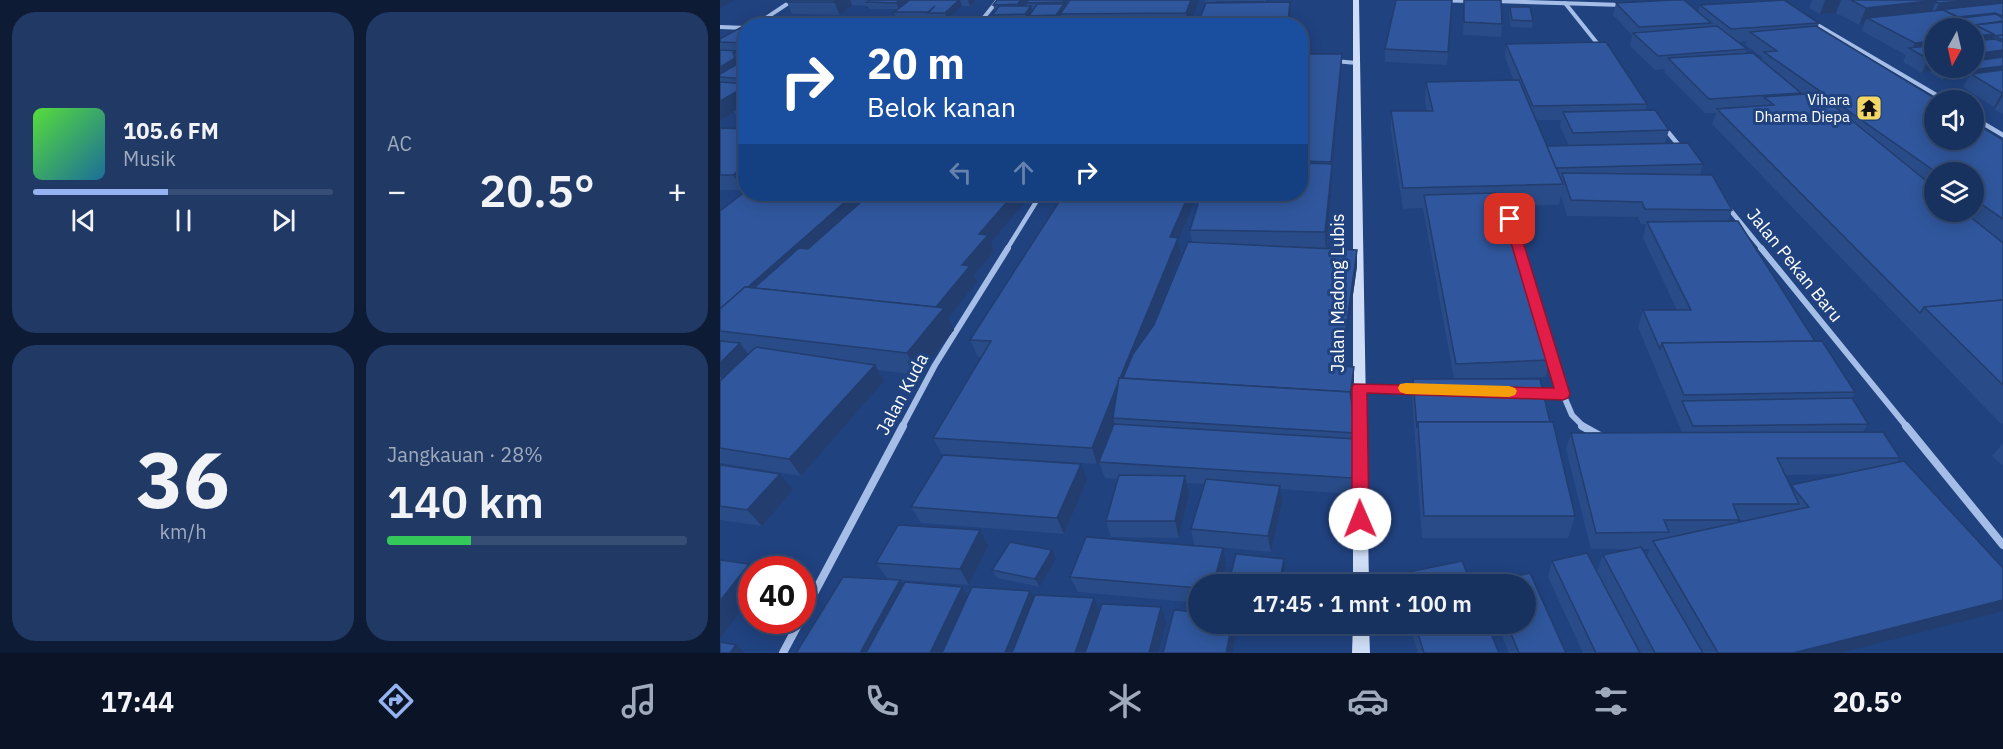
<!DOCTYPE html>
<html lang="id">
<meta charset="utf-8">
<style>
:root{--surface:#18325f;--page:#213a65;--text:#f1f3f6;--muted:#9faabd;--line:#364d74;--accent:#95b2f1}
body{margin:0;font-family:"IBM Plex Sans",sans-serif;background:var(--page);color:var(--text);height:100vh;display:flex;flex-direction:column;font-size:22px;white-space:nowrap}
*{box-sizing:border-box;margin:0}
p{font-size:20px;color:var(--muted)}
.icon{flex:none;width:33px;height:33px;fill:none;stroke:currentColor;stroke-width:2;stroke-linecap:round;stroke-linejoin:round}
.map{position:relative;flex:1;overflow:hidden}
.details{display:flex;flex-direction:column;gap:12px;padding:12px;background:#0d1c34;width:720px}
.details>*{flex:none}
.top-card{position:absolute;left:18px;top:18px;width:570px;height:183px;border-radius:24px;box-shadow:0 3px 15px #0003,0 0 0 2px var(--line);background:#1a4fa0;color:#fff;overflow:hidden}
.needle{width:39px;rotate:188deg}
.fabs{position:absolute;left:1204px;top:18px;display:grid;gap:12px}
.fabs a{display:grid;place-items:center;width:60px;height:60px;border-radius:50%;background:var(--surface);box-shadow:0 3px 15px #0003,0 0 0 2px var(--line);font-size:30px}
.speed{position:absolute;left:18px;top:556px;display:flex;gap:12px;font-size:30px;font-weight:700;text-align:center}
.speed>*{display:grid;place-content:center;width:78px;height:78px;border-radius:50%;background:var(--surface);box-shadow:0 3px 15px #0003,0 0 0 2px var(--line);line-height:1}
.speed .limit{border:9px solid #d22;background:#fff;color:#111}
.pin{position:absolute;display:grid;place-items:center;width:51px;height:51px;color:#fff;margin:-26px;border-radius:12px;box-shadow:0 3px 9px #0006}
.me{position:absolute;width:66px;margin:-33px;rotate:359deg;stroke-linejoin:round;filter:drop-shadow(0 0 4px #0008)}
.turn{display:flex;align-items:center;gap:21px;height:126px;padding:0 30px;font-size:27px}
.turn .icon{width:78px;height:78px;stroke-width:2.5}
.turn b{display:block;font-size:42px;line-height:51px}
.lanes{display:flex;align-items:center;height:57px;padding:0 30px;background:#0003;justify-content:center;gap:30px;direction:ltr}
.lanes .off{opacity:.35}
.big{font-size:45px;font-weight:600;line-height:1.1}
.details .widget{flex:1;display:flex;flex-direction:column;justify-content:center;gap:9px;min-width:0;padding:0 21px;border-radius:24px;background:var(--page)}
.details .dial{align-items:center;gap:0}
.dial b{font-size:78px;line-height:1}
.song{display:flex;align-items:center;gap:18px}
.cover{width:72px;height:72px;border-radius:9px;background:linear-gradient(135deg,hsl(110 70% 55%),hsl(200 70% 35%))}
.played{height:6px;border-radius:3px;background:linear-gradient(90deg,var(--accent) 45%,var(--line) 45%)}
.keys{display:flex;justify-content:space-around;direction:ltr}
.heat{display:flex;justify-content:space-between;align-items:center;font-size:33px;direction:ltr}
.charge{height:9px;border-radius:4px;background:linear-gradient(90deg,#34c759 28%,var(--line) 0)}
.details .tiles{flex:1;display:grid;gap:12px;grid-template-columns:repeat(2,1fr)}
.trip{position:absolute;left:468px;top:574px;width:348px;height:60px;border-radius:30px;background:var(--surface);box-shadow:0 3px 15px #0003,0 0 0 2px var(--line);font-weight:600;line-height:60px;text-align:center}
.dock{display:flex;height:96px;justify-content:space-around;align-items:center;background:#0a1426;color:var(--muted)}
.dock .icon{width:42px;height:42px}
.dock .selected{color:var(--accent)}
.dock b{font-size:27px;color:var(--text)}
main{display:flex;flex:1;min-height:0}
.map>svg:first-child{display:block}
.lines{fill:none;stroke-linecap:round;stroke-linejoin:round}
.street-far3{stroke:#a5bee7;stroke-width:4}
.street-far2{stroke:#a5bee7;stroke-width:4.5}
.street-far1{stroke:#a5bee7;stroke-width:6}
.street{stroke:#a5bee7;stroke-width:8}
.secondary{fill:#cfddf6;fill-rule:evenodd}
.wall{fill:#294b87;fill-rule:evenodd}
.shaded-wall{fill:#223d6e}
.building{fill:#30579d;stroke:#223d6e;stroke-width:1.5}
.route{fill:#e11d48;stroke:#92132f;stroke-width:1.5}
.slow{fill:#f59e0b}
.labels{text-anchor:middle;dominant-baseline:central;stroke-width:6;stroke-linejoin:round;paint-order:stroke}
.far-poi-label{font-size:15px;fill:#fff;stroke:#20427f;text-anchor:end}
.street-label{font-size:18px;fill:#fff;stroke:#20427f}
</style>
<main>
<section class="details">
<div class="tiles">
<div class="widget">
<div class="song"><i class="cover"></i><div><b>105.6 FM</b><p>Musik</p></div></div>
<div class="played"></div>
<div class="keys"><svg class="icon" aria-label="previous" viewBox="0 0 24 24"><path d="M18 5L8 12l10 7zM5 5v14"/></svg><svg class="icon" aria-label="pause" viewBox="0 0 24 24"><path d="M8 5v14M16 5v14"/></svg><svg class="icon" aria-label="next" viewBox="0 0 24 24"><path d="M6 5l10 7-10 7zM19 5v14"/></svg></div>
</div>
<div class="widget"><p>AC</p>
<div class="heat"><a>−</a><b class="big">20.5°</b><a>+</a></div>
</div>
<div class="widget dial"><b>36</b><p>km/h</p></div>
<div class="widget"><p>Jangkauan · 28%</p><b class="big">140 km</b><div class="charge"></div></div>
</div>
</section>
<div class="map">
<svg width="1283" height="653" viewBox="0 0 1283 653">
<rect width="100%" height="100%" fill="#20427f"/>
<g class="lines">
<g class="street-far3">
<polyline points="708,0 752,1"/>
<polyline points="774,1 902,5"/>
<polyline points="845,3 881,48"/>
<polyline points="1094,23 1225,100"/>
<polyline points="34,26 73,0"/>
<polyline points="257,26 278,0"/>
<polyline points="0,27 26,28"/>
<polyline points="614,61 637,63"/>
</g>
<g class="street-far2">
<polyline points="1254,118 1283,135"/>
<polyline points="943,126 961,148"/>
<polyline points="1007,206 1042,249"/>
<polyline points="790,219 799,249"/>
<polyline points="287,249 321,194"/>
</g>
<g class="street-far1">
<polyline points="799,248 843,394 817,392"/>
<polyline points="1041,248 1187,427"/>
<polyline points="640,387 699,389"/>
<polyline points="843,394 852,415 864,427"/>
<polyline points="182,427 215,365 288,248"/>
</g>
<g class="street">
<polyline points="862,426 880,436"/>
<polyline points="1186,426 1283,545"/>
<polyline points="82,616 183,426"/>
<polyline points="63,653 80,621"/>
</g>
<g class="secondary">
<polygon points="633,0 639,0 649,585 633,585"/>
<polygon points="633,624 649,624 650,653 632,653"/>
</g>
</g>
<g class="wall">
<polygon points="69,0 256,0 250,6 242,6 227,20 211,20 210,19 177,19 174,12 177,9 149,9 148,6 132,5 120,15 72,14 67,2"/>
<polygon points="277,0 304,6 307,6 306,3 347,0 348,3 350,0 479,0 470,26 343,26 341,17 338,22 311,22 309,18 307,21 274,22 272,15 275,11 273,5"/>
<polygon points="485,0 546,0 545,2 571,15 570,26 480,26 479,21 496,2 485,2"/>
<polygon points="732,0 727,65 665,62 665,49"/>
<polygon points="744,0 782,24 781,37 743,35"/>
<path d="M1092 0H1283V114L1275 110 1276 107H1274L1243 87 1249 77 1223 80 1210 73 1211 71 1202 73 1183 62 1186 55 1142 31 1144 24 1139 25 1116 13 1100 14 1089 8ZM1215 28 1254 68H1215Z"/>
<path d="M896 3 978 12 980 5 1099 23 1098 27 1283 140V242L1276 237 1283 243V423L1281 424 992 124 996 113H985L944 72 945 69 935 70 910 46 912 35 893 15ZM1027 41 1025 45 1042 57 1041 60 1026 53 1027 49 1017 42ZM1215 172H1254V212H1215Z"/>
<polygon points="790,7 813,21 812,28 791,27 789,14"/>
<polygon points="26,26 26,125 21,125 14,112 0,121 0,39"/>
<path d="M786 44 927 104 925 110 949 130 945 143 983 164 980 175 1012 210 1008 221 1095 341 1135 392 1132 398 1148 424 1143 432 1180 458 1176 463 1120 653H863L828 577 832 561 877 571 883 555 913 549H871L846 449 851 433H962L918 327 923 310H957L923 238 926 224H921L918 217 847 216 841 195 839 205 780 206 829 360 826 377 755 379 830 422 855 516 848 538H702L692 396 693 379H734L703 208 683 209 671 131V111H707L705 101 706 82 794 81 785 57ZM816 120H841L840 127 849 146H827ZM1120 474 1071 485 1070 486 1065 475ZM1019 520H1029L1017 523ZM922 549H930L927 556Z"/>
<polygon points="580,54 622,54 622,67 612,171 612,184 607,249 637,266 625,352 619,366 634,383 632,404 636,433 636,456 632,494 560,489 562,502 551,552 474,545 471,529 484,484 467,483 469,493 459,538 391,537 386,521 398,479 385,478 379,462 394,424 394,422 377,464 222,454 213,438 262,357 258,357 250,340 344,194 335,194 478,194 458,241 461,254 430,330 434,325 472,242 470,230 580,194"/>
<polygon points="0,128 26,129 26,188 23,190 0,190"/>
<polygon points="0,211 271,242 274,251 254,275 257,282 228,318 234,330 198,375 158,370 164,381 81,476 0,463"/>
<polygon points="1283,443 1283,466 1272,456"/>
<polygon points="0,465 73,490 42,526 0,520"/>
<polygon points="367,480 344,534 201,523 191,507"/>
<polygon points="268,546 249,585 168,579 156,563"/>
<polygon points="332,550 336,558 320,587 277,578 272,570"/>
<polygon points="506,564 501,585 478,585 478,603 358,592 350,577"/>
<polygon points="810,573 846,653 789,653 777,624 806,624 806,585 769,585 770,582"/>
<polygon points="679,574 752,585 678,585"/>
<polygon points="689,624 767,624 779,653 698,653"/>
</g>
<g class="shaded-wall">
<polygon points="0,0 14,0 0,8"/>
<polygon points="117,0 130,0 132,5 120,15 114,2"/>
<polygon points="180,0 190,0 179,9 176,3"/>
<polygon points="239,0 240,0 242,6 227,20 225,13"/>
<polygon points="248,0 256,0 250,6"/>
<polygon points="301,0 308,0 300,11 298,4"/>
<polygon points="344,0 347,0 348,3 340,14 341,17 338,22 336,15 343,4 343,2"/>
<polygon points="471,0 479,0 470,26 468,26 466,13"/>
<polygon points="1105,0 1121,0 1116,13 1100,14"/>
<polygon points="1217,0 1209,17 1147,18 1144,24 1139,25 1146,8"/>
<polygon points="1253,0 1283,0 1283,9 1213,16 1219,3"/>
<polygon points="570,2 571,15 570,26 568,26 568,21"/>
<polygon points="311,6 313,12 309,16 309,18 307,21 305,14"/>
<polygon points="1275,13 1271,20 1234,17"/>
<polygon points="1274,34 1275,36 1271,43 1254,49 1254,36"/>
<polygon points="1215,41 1215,53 1192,50 1195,43"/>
<polygon points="1283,50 1283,63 1254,66 1254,54"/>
<polygon points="622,54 622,67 612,171 612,184 606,254 605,232"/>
<polygon points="15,58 19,65 0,77 0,67"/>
<polygon points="1215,58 1215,66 1214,66 1211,71 1202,73 1208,59"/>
<polygon points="1283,66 1283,73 1251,74 1249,77 1223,80 1227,73"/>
<polygon points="26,86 26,105 13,110 14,112 0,121 0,101"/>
<polygon points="1282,93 1283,93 1283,96 1276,107 1274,107"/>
<polygon points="26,165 26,188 23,190 13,175"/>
<polygon points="134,194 158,194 48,294 0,312"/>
<polygon points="294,194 312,194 271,242 274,251 254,275 257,282 228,318 234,330 198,375 187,353 211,312 242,265 259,234"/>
<polygon points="469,194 478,194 458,241 461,254 409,384 393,418 394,422 377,464 372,448 450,237"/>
<polygon points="637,250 637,266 625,352 611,382 611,365"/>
<polygon points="20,343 32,359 7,385 0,376 0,363"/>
<polygon points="155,365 164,381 81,476 69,459"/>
<polygon points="634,367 634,383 630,414 630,397"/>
<polygon points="636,439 636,456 632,494 632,478"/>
<polygon points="361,464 367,480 344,534 337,518"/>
<polygon points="60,474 73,490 42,526 27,510"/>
<polygon points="465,476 469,493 459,538 455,521"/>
<polygon points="560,486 562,502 551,552 548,536"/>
<polygon points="260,530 268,546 249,585 240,569"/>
<polygon points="503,548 506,564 501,585 493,585"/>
<polygon points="332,550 336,558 320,587 315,579"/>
<polygon points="564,559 565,567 562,585 559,585"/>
<polygon points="29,564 35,570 32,570 32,596 0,638 0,601"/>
<polygon points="180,580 191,596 161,653 140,653"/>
<polygon points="242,587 251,602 228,653 210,653"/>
<polygon points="310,591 319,606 300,653 285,653"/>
<polygon points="374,598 380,614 368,653 355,653"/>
<polygon points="1283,600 1283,611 1120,653 1073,653"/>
<polygon points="441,607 446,623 438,653 429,653"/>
<polygon points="512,624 516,624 517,630 512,653 506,653"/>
<polygon points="16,645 25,653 10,653"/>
</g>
<g class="building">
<polygon points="69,0 117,0 114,2 67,2"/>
<polygon points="150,0 180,0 176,3 147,2"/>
<polygon points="190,0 239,0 225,13 208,13 215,6 208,12 174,12"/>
<polygon points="277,0 301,0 298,4 273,5"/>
<polygon points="308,0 344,0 343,2 306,3"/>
<polygon points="350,0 471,0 466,13 340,14"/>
<polygon points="676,0 732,0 728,52 665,49"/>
<polygon points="744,0 781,0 782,24 744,22"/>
<polygon points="953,0 964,0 991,23 919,27 896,3"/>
<polygon points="1064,0 1099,23 1011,29 980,5"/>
<polygon points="1131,0 1217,0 1146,8"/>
<polygon points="1217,0 1253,0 1219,3 1216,2"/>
<polygon points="496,2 544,2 496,3"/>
<polygon points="570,2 568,21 479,21 486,3"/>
<polygon points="1283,3 1283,16 1275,13 1238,17 1223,10 1218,10"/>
<polygon points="317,4 344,4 336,15 309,16"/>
<polygon points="279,6 311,6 305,14 272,15"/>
<polygon points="790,7 810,7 813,21 792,20"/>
<polygon points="1223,10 1274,34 1254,36 1254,28 1215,28 1215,41 1195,43 1147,18"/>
<polygon points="1276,14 1283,18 1283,21 1255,25 1241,18"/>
<polygon points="506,22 567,22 567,26 505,26"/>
<polygon points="1283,22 1283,35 1273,36 1274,34 1255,25"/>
<polygon points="27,24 80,26 26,26 26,43 0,42 0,39"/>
<polygon points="997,26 1027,49 938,56 913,33"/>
<polygon points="1096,26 1218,100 1215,100 1215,140 1254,140 1254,122 1283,140 1283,219 1254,199 1254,172 1216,172 1044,52 1057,51 1030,32"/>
<polygon points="1283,35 1283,40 1275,36"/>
<polygon points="1275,39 1283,42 1283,50 1254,54 1254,41"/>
<polygon points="886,42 927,104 813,106 786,44"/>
<polygon points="1215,45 1215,58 1208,59 1189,48"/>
<polygon points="26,46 26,54 13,53"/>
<polygon points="0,50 1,50 18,51 13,53 15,58 0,67"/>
<polygon points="1033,53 1081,93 989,99 948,58"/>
<polygon points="580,54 622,54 611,162 580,161"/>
<polygon points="1283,57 1283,66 1227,73 1217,68 1254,68 1254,61"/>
<polygon points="26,59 26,79 0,77 0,74"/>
<polygon points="1283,70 1283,93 1282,93 1251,74"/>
<polygon points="799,80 843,184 683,188 671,111 713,111 706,82"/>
<polygon points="0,82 26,84 26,86 0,101"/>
<polygon points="1098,93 1215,188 1215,212 1244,212 1283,243 1283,300 1204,307 1200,313 997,109 1054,105 1044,97"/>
<polygon points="26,100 26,110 13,110"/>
<polygon points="935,110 949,130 853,133 843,112"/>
<polygon points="0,128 26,129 26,165 13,175 0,175"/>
<polygon points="968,143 983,164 836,168 827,146"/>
<polygon points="580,163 612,164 605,232 470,230 481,194 580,194"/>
<polygon points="842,173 992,175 1012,210 925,209 922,202 851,200"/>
<polygon points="26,191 26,194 134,194 28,287 25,287 0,309 0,211"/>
<polygon points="776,193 829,360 736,364 704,195"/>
<polygon points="150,194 294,194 259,234 268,235 242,265 250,266 216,307 34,288 79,248 88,249"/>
<polygon points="344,194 469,194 450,237 458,238 400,378 399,378 398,383 372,448 213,438 271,341 250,340"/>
<polygon points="1018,221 1095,341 942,343 940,349 923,310 971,310 927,222"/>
<polygon points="468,242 637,250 625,336 611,365 634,367 630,395 630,392 403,378 413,354 434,325"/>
<polygon points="25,287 224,308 187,353 0,331 0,309"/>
<polygon points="1283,300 1283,385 1204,307"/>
<polygon points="0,341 20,343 0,363"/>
<polygon points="1102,341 1135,392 964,395 942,343"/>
<polygon points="36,347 155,365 69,459 0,448 0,381"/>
<polygon points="399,378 630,392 636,433 393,418"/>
<polygon points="693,379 820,379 830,422 698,422 697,428"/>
<polygon points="1132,398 1148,424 973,426 962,401"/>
<polygon points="698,422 833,422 855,516 704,516"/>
<polygon points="394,424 636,439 632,478 379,462"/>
<polygon points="1163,432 1180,458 1057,458 1079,504 1013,504 1019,520 944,520 949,532 876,533 851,433"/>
<polygon points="223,455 361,464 337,518 191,507"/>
<polygon points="1184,461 1283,568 1283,600 1073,653 998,653 933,541 1089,507 1071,485"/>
<polygon points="0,465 60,474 27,510 0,506"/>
<polygon points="399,475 465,476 455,521 386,521"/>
<polygon points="486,479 560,486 548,536 471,529"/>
<polygon points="178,525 260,530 240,569 156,563"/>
<polygon points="366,537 503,548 493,585 478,585 478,588 350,577"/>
<polygon points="290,542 332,550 315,579 272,570"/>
<polygon points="921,547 983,653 935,653 883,555"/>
<polygon points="867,553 920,653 876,653 832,561"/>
<polygon points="516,554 564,559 559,585 508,585"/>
<polygon points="0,560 29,564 0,601"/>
<polygon points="742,561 752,585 682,585 679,574"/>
<polygon points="810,573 846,653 799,653 787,624 806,624 806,585 771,585 770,582"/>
<polygon points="123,577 180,580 140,653 76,653"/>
<polygon points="185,582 242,587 210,653 146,653"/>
<polygon points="252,587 310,591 285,653 222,653"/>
<polygon points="315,595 374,598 355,653 292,653"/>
<polygon points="382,604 441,607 429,653 365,653"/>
<polygon points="454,610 478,612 478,624 512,624 506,653 443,653"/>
<polygon points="695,624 767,624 779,653 704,653"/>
<polygon points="0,642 16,645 10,653 0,653"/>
</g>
<polygon class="route" points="790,215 796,219 850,394 848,398 843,400 647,393 649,519 646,524 640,526 634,524 632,519 632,387 634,384 834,388 784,219"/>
<polygon class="slow" points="686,383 789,386 795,388 797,391 795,395 789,397 686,394 680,392 678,388 680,384"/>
<defs>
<symbol id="temple-square" viewBox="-11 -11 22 22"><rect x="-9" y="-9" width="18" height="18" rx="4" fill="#f5d766" stroke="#20427f"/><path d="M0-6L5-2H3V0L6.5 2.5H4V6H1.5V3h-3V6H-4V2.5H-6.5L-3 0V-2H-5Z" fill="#111"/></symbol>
</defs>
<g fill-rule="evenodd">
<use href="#temple-square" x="1134" y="93" width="30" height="30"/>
</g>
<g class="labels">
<g class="far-poi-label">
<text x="1130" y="99">Vihara<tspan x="1130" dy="17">Dharma Diepa</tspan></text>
</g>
<g class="street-label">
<text transform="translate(1075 265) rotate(51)">Jalan Pekan Baru</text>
<text transform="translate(617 293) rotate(-90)">Jalan Madong Lubis</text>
<text transform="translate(182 394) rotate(-62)">Jalan Kuda</text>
</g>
</g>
</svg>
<div class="fabs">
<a><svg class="needle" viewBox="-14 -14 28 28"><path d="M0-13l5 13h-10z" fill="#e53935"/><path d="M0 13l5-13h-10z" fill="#9faabd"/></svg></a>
<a><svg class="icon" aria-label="sound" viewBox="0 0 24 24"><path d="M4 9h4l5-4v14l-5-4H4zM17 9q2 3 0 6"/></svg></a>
<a><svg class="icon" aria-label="layers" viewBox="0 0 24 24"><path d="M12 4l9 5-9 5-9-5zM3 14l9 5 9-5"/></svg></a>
</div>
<div class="speed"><div class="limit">40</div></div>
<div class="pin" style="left:790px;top:219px;background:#d93025"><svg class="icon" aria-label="arrive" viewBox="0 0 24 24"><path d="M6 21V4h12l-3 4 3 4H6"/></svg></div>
<svg class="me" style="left:640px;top:519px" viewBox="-20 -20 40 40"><circle r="19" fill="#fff"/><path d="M0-13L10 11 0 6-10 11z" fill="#e11d48"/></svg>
<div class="trip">17:45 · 1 mnt · 100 m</div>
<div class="top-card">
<div class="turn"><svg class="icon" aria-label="right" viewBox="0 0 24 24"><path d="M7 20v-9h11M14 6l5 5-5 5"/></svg><div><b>20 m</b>Belok kanan</div></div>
<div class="lanes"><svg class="icon off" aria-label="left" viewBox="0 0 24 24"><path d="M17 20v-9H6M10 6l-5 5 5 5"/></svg><svg class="icon off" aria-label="ahead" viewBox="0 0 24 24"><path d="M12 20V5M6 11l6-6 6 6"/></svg><svg class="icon" aria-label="right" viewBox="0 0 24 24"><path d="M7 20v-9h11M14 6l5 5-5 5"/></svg></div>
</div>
</div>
</main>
<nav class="dock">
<b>17:44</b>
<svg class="icon selected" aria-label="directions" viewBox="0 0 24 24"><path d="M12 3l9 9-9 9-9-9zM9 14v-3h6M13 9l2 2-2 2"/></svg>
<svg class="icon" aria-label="music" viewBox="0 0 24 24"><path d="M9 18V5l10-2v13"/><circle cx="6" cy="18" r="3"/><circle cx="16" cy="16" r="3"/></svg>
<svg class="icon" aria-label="phone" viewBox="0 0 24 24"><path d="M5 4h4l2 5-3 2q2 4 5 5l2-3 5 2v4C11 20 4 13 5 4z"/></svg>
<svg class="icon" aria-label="climate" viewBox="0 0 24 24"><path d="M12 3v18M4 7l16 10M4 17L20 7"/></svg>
<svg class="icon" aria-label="car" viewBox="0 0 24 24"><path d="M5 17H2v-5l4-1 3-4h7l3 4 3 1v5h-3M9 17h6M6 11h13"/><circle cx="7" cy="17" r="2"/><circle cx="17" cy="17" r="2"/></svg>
<svg class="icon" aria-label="filters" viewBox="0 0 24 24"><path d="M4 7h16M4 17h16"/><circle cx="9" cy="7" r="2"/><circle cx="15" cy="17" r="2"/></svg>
<b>20.5°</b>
</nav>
